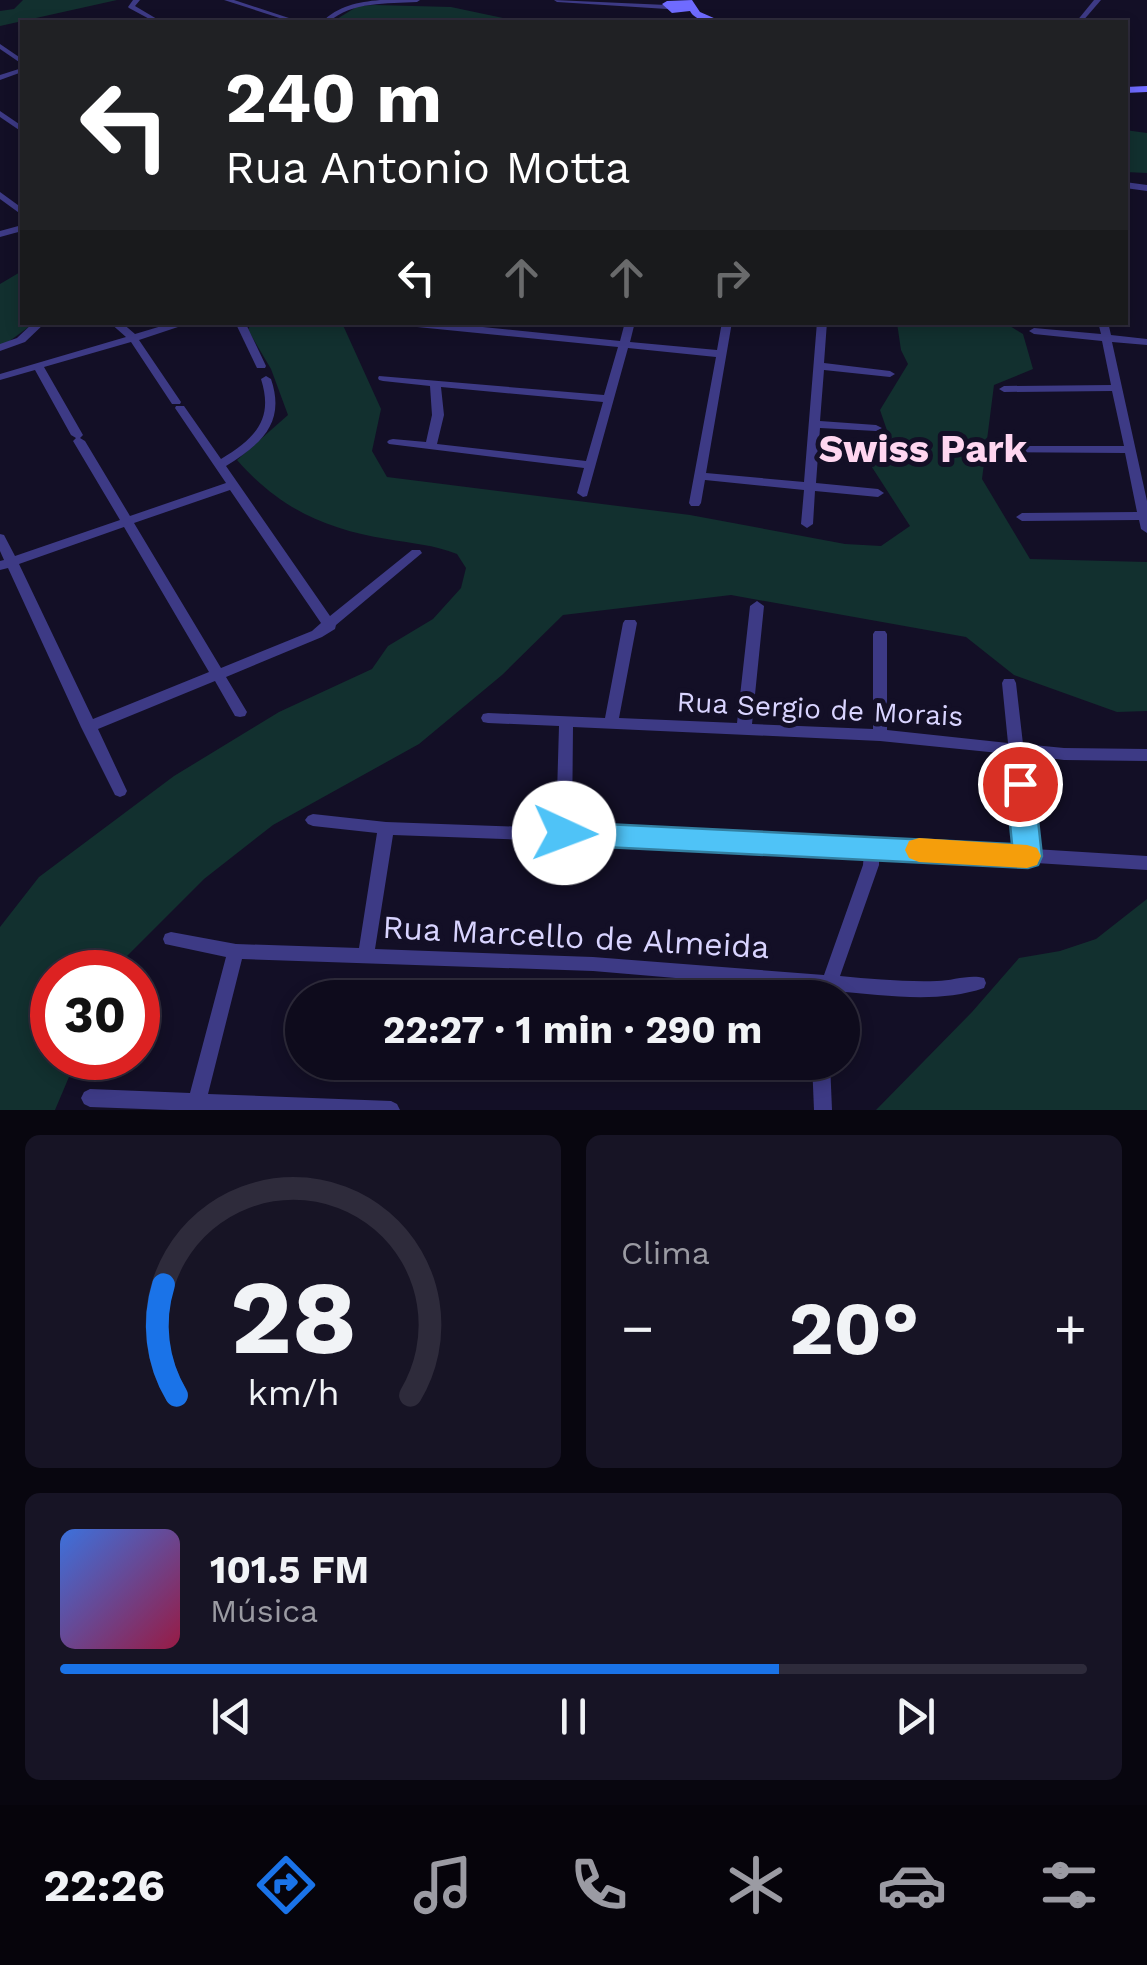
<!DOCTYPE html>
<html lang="pt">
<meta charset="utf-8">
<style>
:root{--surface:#0e0b1c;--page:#171425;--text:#f1f3f6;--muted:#9b9ba3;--line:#2e2b3b;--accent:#1a73e8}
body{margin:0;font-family:"Work Sans",sans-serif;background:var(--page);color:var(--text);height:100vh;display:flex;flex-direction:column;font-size:38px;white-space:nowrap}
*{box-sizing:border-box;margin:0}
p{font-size:32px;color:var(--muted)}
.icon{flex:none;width:55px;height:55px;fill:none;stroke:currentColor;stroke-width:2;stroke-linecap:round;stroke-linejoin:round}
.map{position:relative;height:1110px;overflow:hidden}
.panel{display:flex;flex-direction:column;gap:25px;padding:25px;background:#08060f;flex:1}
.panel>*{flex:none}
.top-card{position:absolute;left:20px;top:20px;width:1108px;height:305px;border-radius:0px;box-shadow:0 5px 15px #0003,0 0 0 2px var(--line);background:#202124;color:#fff;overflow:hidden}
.speed{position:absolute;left:30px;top:950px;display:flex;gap:20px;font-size:50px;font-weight:700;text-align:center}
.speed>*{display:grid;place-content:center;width:130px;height:130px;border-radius:50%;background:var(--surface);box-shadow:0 5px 15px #0003,0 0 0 2px var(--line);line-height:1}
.speed .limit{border:15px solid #d22;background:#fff;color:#111}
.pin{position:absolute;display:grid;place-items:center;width:85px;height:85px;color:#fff;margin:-42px;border:5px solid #fff;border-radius:50%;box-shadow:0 2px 10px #0007}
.me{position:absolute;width:110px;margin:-55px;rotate:92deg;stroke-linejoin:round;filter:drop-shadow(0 0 8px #0008)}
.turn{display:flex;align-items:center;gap:35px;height:210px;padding:0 40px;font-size:45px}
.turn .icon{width:130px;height:130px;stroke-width:2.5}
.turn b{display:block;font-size:70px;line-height:85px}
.lanes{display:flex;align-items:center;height:95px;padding:0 40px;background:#0003;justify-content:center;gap:50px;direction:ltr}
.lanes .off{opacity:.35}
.big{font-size:75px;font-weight:700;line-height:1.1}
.panel .widget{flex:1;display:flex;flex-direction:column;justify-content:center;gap:15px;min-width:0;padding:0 35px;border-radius:15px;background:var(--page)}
.panel .dial{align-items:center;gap:0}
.dial svg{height:260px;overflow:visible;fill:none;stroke:var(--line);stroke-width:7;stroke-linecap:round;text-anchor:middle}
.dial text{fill:var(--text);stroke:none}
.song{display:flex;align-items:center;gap:30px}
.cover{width:120px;height:120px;border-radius:15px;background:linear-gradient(135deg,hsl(220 70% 55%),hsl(340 70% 35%))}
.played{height:10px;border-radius:5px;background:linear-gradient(90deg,var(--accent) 70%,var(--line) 70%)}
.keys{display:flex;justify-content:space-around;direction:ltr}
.heat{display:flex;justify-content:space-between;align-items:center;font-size:55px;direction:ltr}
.panel .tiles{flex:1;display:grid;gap:25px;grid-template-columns:1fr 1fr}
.widget:last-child{grid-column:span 2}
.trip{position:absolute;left:285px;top:980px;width:575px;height:100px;border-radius:50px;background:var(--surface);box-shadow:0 5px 15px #0003,0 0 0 2px var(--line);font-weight:700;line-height:100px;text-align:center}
.menu{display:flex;height:160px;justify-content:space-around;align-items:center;background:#06040b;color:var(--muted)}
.menu .icon{width:70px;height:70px}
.menu .on{color:var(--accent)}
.menu b{font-size:45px;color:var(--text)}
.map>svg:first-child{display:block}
.green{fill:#12302f}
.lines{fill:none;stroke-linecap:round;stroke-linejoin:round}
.minor{fill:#3d3a85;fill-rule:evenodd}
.tertiary{fill:#3d3a85;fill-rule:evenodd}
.secondary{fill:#6f6bff;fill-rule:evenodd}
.route{fill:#4fc3f7;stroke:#337fa1;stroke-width:2.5}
.slow{fill:#f59e0b}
.labels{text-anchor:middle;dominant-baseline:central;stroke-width:10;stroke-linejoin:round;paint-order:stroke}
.street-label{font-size:28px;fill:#d9d4ff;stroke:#130f26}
.near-street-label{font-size:32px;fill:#d9d4ff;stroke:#130f26}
.district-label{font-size:38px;font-weight:bold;fill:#ffd6f0;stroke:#130f26}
</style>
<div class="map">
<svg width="1147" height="1110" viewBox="0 0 1147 1110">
<rect width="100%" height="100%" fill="#130f26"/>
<g class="green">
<polygon points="23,0 117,0 0,26 0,11 14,9"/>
<polygon points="375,5 451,7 522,22 332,22 358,6"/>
<polygon points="1125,130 1147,133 1147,173 1125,172"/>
<polygon points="22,271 22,322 34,323 0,348 0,284"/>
<path d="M251 323H342L381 409 372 451 387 477 690 515 845 544 881 546 910 526 868 461 892 445 880 410 908 364 901 350 897 323H1005L1023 334 1033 369 994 385 982 479 1030 559 1147 562V711L1117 712 1014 675 966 637 731 595 563 615 502 675 419 744 273 825 204 879 120 963 115 972H52V1058H77L55 1110H0V927L39 877 174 776 279 712 372 669 388 646 433 619 461 588 466 568 457 554C435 545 410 543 387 539 325 529 279 508 237 460L288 415 271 369 248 330Z"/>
<polygon points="1147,899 1147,1110 876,1110 972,1012 1019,958 1060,951 1096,939"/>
</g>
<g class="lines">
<g class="minor">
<polygon points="133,0 140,0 135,6 162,22 155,22 129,8 128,7"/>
<polygon points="224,0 234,0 301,22 292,22"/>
<path d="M380 0H420L417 2C387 4 352 1 329 22H322C338 6 358 2 380 0Z"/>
<polygon points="554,0 667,5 670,7 667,9 557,2"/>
<polygon points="1094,0 1101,0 1082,22 1076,22"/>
<polygon points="0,44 22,59 22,64 0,49"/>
<polygon points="22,68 22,72 0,80 0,75"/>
<polygon points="0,111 22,126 22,132 0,117"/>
<polygon points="0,192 22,208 22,215 0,199"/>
<polygon points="22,225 22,231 0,237 0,231"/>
<polygon points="34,322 46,322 25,342 0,351 0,344 17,338"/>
<path d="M109 322H121L135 334 175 322H193L139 340 181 402 180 404H172L131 342 44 367 83 435 80 438 85 441 130 516 226 483 175 408 176 406H184L221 459C255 438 274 420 261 379L266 376 271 379C286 423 261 444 226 466L330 616 412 550H420L422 553 336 625 335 629 322 637 226 677 247 712 245 716 240 717 235 716 215 681 98 729 127 791 125 795 120 797 115 795 81 727 8 568 0 570V561L4 560 0 551V534L4 535 15 556 120 520 73 441 76 438 71 435 35 370 0 380V374L126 337ZM230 490 321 623 312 631 221 668 134 523ZM124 527 209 672 93 719 19 564Z"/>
<polygon points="235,322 245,322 266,366 265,368 257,368 256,366"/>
<path d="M392 322H433L620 341 625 322H635L630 342 717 350 722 322H732L706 473 804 482 817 322H827L824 363 890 371 895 374 890 377 824 370 820 421 876 425 882 428 876 431 820 428 816 483 878 489 884 493 878 497 815 491 813 524 807 528 801 524 804 490 705 480 701 503 699 506H691L689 503 716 357 628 348 587 496 583 497 577 493 584 468 389 444 387 442 389 440 393 439 426 442 432 415 430 386 383 381 379 380 378 378 379 376 604 395 618 347 397 325ZM441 387 603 402 586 461 437 444 444 415Z"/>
<polygon points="1098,322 1108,322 1111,335 1147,339 1147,345 1112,342 1147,501 1147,533 1141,529 1139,520 1022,521 1016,517 1022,513 1137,512 1125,453 996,452 990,449 996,446 1124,446 1112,391 1004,392 999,389 1004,386 1111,385 1102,341 1034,334 1029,331 1034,328 1101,334"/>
<path d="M757 601 764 606 752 724 873 729V634L875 631H885L887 634V730L1008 743 1002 683 1004 679H1014L1016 683 1023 744 1064 748 1147 749V761L1064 760 1024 755 1034 849 1147 856V870L879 853V865L840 976C872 979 904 982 937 981 952 981 969 974 984 978L986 983 984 988C937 1004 884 995 835 991L833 998H816L818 990 593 971 242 959 208 1094 391 1101 397 1104 400 1110H170L90 1107 84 1104 81 1098 84 1092 90 1089 190 1093 226 957 165 944 163 939 165 934 171 932 236 944 359 948 377 833 313 826 308 824 305 820 308 816 313 814 386 822 556 828 559 726 488 723 483 722 481 718 483 714 488 713 605 718 623 623 625 620H635L637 623 619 718 737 723 750 606ZM573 727 880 741 1009 754 1018 849 872 840 572 829ZM393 835 864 852 863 865 824 975 593 957 375 949Z"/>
<polygon points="812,1062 830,1062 832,1110 814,1110"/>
</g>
<polygon class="tertiary" points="1125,182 1147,185 1147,191 1125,188"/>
<g class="secondary">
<path d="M692 0 700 12 723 22C711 22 696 22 690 11L672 13 662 4 667 1Z"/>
<polygon points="1147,86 1147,92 1125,93 1125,87"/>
</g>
</g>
<polygon class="route" points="1020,773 1030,776 1034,784 1042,856 1038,865 1028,868 564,845 555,841 551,833 555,825 564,822 1012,844 1006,784 1010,776"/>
<polygon class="slow" points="919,838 1027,845 1037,848 1041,856 1037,865 1027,868 919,862 909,858 905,850 909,841"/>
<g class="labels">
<g class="street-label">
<text transform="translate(820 709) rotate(3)">Rua Sergio de Morais</text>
</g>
<g class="near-street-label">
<text transform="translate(576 937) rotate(3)">Rua Marcello de Almeida</text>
</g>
<g class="district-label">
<text x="923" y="449">Swiss Park</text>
</g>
</g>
</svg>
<div class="speed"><div class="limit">30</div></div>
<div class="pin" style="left:1020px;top:784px;background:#d93025"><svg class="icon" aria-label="arrive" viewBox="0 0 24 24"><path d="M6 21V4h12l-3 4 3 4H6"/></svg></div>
<svg class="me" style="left:564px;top:833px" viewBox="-20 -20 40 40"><circle r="19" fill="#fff"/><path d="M0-13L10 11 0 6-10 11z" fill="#4fc3f7"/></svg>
<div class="trip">22:27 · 1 min · 290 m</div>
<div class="top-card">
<div class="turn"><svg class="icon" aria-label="left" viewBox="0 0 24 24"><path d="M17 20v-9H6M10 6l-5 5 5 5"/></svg><div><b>240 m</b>Rua Antonio Motta</div></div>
<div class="lanes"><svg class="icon" aria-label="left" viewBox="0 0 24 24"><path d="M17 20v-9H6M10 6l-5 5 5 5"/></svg><svg class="icon off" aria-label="ahead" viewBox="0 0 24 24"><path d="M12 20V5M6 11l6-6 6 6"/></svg><svg class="icon off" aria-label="ahead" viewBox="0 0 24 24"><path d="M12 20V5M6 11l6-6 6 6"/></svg><svg class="icon off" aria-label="right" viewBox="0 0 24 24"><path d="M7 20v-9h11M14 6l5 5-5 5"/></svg></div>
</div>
</div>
<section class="panel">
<div class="tiles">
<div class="widget dial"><svg viewBox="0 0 100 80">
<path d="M14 69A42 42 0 1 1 86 69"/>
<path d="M14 69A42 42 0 0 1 10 35" stroke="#1a73e8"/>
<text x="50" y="56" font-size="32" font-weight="700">28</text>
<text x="50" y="72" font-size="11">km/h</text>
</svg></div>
<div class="widget"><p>Clima</p>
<div class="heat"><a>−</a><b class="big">20°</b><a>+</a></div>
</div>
<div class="widget">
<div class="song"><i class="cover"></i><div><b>101.5 FM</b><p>Música</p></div></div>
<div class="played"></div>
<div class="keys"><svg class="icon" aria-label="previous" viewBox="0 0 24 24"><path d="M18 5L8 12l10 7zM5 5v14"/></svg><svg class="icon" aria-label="pause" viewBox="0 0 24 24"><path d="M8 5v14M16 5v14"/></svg><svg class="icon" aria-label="next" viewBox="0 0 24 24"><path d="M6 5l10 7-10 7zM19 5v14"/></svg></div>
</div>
</div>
</section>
<nav class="menu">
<b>22:26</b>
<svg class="icon on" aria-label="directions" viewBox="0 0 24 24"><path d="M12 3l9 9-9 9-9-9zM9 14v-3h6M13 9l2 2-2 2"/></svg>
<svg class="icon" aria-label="music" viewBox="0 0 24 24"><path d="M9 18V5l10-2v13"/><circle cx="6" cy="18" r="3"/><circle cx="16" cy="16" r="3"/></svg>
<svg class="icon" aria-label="phone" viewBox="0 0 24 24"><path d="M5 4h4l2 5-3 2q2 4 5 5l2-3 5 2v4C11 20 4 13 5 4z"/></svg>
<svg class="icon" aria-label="climate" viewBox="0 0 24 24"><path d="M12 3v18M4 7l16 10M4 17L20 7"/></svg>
<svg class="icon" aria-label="car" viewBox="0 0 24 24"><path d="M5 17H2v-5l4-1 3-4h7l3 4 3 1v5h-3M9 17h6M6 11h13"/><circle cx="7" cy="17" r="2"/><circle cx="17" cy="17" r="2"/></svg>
<svg class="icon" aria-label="filters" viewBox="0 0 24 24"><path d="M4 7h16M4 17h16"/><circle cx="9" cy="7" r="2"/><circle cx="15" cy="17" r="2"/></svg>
</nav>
